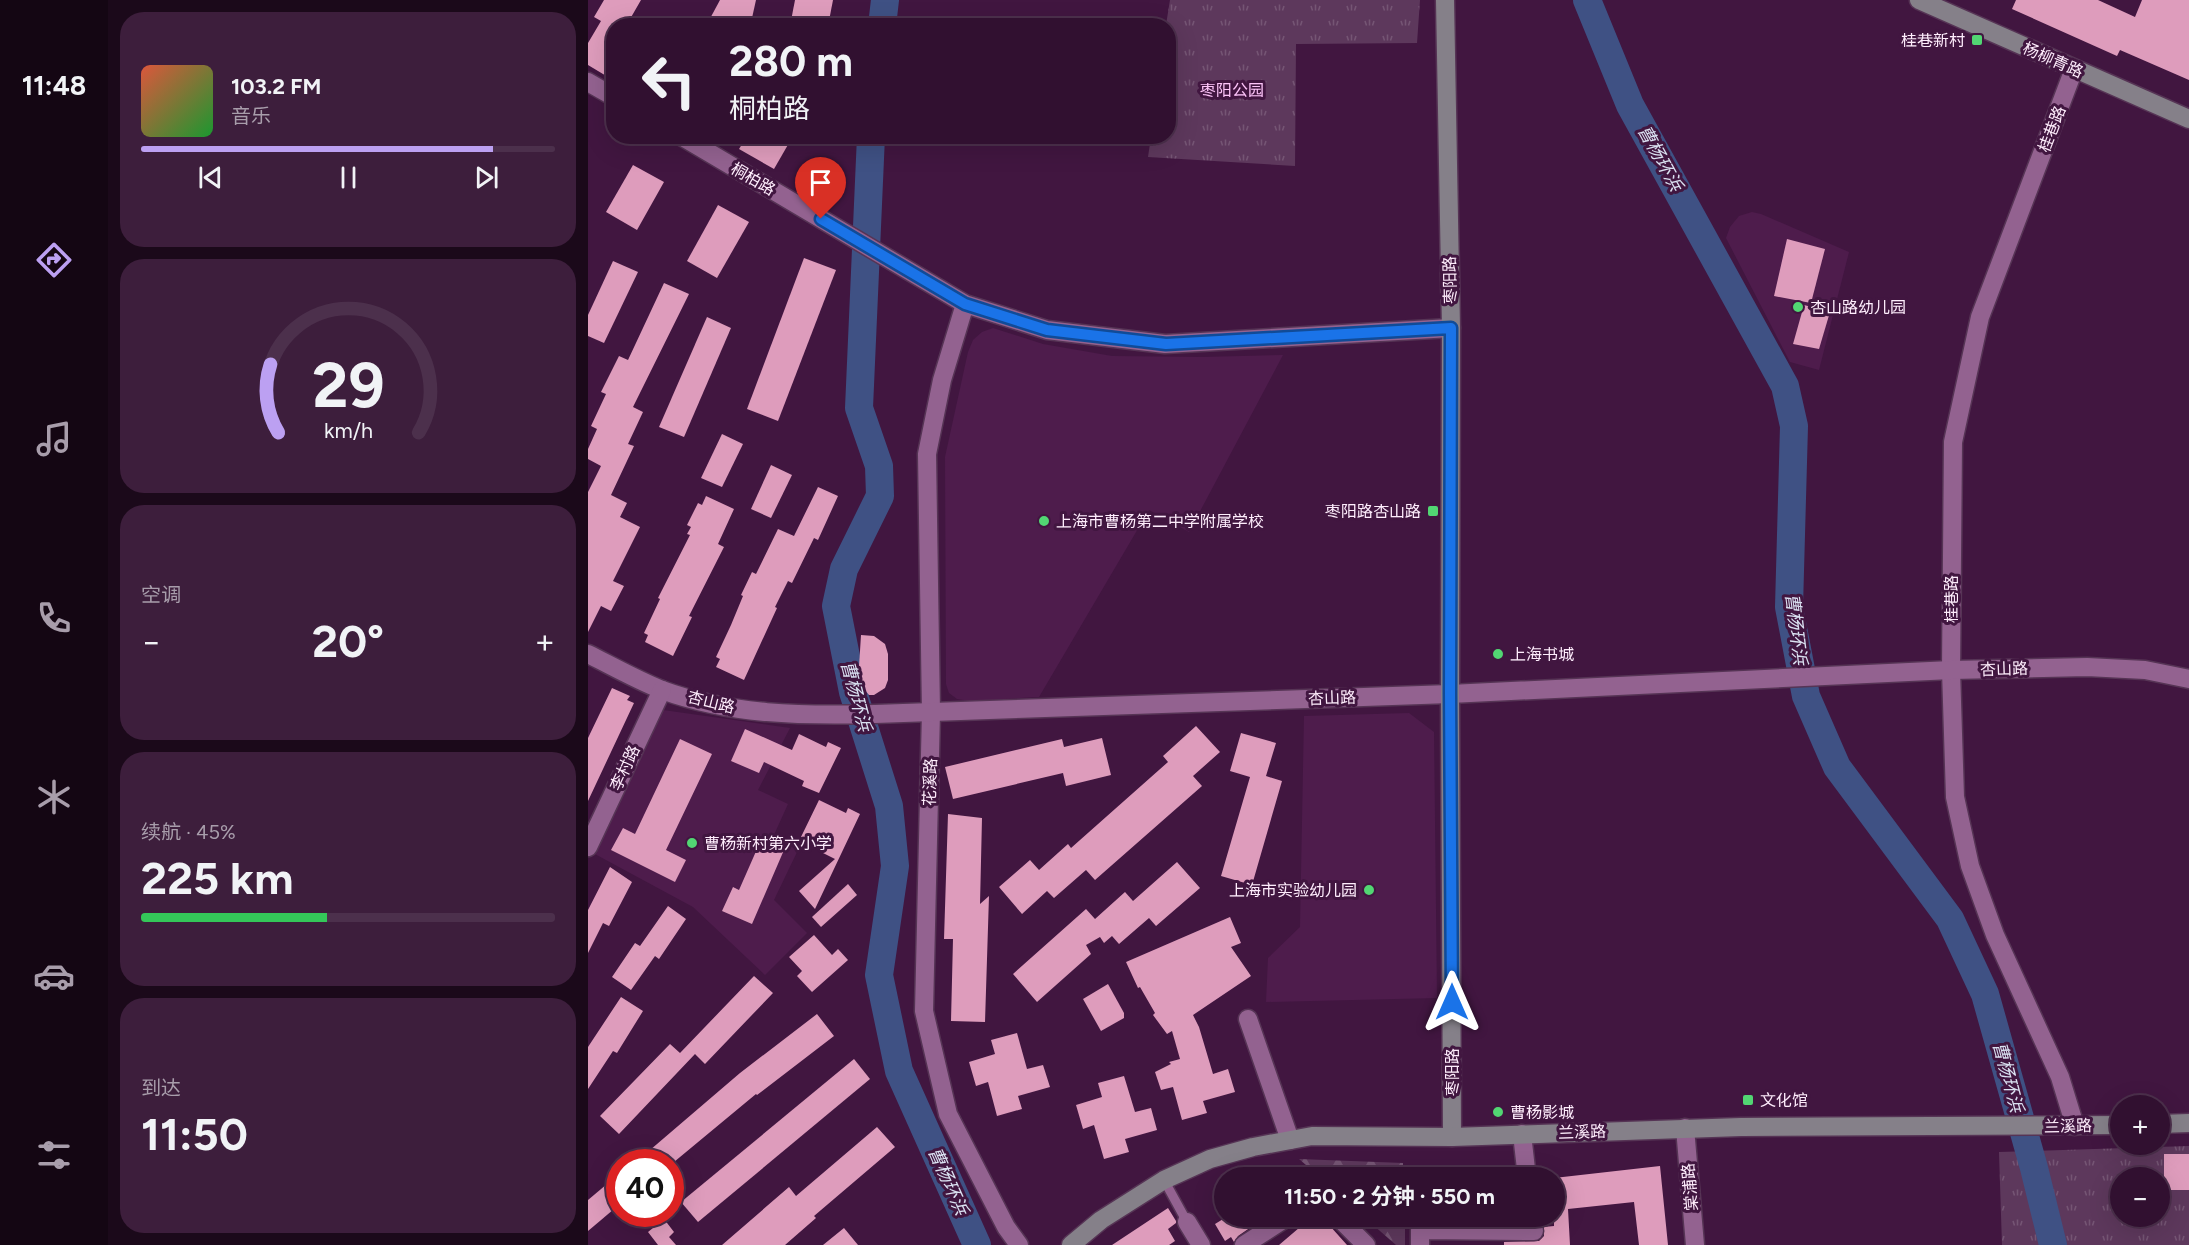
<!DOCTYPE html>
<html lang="zh">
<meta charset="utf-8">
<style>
:root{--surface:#311030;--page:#3d1e3c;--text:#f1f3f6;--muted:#a89dab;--line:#4c304c;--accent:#bca0f2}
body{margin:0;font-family:Figtree,"Noto Sans SC",sans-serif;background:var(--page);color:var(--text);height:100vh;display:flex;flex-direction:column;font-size:22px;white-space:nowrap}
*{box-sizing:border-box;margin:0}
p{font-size:20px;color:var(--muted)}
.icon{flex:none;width:33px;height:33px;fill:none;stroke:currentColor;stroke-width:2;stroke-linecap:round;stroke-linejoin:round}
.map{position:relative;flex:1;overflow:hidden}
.panel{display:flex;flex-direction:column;gap:12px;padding:12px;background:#1b091a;width:480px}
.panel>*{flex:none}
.banner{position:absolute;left:18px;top:18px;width:570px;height:126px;border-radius:24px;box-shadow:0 6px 24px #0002,0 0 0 2px var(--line);background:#311030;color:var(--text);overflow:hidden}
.fabs{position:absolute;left:1522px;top:1095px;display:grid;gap:12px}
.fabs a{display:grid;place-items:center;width:60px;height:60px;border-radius:50%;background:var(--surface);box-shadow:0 6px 24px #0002,0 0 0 2px var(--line);font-size:30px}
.speed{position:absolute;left:18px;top:1149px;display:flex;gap:12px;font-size:30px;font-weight:700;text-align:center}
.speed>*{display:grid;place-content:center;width:78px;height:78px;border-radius:50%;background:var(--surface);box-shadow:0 6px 24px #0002,0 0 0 2px var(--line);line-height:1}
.speed .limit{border:9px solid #d22;background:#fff;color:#111}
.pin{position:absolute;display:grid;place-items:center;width:51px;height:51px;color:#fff;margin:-62px -26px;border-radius:50% 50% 50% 0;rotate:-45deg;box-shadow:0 0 6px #0007}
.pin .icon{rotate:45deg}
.me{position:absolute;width:66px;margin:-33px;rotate:0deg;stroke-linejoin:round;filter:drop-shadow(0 0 4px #0008)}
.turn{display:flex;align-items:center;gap:21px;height:126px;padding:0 24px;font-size:27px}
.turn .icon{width:78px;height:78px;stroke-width:2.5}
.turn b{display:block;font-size:42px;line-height:51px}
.big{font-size:45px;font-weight:700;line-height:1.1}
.panel .widget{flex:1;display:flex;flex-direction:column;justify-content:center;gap:9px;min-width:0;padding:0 21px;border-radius:24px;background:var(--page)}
.panel .dial{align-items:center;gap:0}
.dial svg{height:156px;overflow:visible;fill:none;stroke:var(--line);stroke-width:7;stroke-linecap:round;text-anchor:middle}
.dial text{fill:var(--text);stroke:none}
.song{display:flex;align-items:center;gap:18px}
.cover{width:72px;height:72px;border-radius:9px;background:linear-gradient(135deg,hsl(10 70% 55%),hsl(130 70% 35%))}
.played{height:6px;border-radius:3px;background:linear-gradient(90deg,var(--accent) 85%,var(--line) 85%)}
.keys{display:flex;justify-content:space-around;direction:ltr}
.heat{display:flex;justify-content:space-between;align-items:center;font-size:33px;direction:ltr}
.charge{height:9px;border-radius:4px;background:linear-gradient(90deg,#34c759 45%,var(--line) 0)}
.trip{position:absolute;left:626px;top:1167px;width:351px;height:60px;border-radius:30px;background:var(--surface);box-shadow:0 6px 24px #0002,0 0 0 2px var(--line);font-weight:700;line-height:60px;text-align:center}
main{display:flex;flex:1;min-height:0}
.dock{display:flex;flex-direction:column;width:108px;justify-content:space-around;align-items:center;background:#140613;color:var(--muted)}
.dock .icon{width:42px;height:42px}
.dock .selected{color:var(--accent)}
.dock b{font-size:27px;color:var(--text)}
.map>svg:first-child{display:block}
.built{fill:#4e1c4c}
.forest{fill:url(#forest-firs)}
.park{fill:url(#park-tufts);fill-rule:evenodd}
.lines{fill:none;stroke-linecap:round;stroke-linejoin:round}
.river{stroke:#3f5184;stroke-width:28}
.building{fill:#de9cbc}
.lane-casing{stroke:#563455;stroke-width:12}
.street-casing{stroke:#563455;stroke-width:21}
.secondary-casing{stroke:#563455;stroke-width:21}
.lane{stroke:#936290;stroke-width:9}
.street{stroke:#936290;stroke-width:18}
.secondary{stroke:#858089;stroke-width:18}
.route-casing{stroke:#114b97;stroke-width:15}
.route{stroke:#1a73e8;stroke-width:10}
.poi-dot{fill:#52d673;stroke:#411640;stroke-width:2}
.labels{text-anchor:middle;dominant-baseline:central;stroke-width:6;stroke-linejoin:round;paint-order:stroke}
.poi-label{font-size:16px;fill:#feedfc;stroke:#411640;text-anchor:start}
.street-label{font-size:16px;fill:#feedfc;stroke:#411640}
.park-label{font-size:16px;fill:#fdc4f9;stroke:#411640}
.water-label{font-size:18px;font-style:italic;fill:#dae1f1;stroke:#411640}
</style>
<main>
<nav class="dock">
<b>11:48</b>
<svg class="icon selected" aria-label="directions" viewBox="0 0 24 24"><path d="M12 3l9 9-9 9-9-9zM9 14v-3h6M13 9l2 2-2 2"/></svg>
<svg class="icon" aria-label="music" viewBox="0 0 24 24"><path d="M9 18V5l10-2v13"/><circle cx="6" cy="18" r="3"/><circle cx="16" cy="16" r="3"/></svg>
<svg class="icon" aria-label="phone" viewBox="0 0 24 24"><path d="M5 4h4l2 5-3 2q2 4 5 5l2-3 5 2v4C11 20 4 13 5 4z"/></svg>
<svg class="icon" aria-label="climate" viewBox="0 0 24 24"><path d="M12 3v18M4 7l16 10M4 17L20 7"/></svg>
<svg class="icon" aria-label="car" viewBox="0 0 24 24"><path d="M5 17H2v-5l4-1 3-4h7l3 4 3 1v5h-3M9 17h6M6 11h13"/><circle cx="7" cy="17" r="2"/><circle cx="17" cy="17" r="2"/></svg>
<svg class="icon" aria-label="filters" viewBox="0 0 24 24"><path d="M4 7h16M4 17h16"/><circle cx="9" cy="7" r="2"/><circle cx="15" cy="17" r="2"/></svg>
</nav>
<section class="panel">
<div class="widget">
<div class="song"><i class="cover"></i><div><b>103.2 FM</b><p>音乐</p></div></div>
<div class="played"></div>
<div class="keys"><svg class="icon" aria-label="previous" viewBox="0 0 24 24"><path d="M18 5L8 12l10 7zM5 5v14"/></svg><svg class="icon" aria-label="pause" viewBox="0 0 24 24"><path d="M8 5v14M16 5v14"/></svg><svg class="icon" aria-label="next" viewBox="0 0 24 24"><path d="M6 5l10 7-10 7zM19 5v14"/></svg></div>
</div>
<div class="widget dial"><svg viewBox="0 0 100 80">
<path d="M14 69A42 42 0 1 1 86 69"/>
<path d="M14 69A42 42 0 0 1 10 34" stroke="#bca0f2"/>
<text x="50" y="56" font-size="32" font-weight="700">29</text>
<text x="50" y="72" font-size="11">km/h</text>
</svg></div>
<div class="widget"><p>空调</p>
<div class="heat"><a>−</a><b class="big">20°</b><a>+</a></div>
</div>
<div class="widget"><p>续航 · 45%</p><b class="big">225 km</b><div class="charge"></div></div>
<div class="widget"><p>到达</p><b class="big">11:50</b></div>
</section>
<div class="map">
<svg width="1601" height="1245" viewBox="0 0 1601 1245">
<defs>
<pattern id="forest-firs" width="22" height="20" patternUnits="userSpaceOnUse" patternTransform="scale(1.5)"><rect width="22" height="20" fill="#5d385c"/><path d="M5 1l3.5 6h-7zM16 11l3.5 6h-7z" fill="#755574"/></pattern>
<pattern id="park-tufts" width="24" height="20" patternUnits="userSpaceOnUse" patternTransform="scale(1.5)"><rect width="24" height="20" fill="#5d385c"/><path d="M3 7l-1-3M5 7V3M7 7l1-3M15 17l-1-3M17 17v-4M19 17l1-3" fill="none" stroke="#755574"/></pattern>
</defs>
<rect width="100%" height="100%" fill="#411640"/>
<g class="built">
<polygon points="1164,212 1173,214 1261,252 1231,370 1202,362 1138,238 1142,227 1151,216"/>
<polygon points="405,328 455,344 524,356 614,357 695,355 601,532 561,510 451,697 382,701 369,699 361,693 358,684 357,457 380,352 385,340 394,332"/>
<polygon points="75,710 202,728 170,790 200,804 185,837 210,850 186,900 219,933 177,975 105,907 5,853"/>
<polygon points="821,713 846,732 849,998 678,1002 680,958 712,927 716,716"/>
</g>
<g class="forest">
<polygon points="711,1159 815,1163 815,1177 732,1177"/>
<polygon points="776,1217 817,1217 817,1245 808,1245"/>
</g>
<g class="park">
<polygon points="582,0 832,0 829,43 708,44 707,166 560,157 563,137 580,136 580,26 578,25"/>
<path d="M1601 1146V1245H1414L1411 1152ZM1533 1178H1572V1216H1533Z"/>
</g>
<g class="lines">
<g class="river">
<polyline points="999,0 1042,105 1197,386 1206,426 1201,607 1218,696 1249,767 1362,919 1397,994 1446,1168 1465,1245"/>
<polyline points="294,26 297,0"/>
<polyline points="283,136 271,408 291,466 292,496 256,569 248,606 265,692 301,806 307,866 291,975 311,1071 389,1245"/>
</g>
</g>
<g class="building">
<polygon points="16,0 53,0 38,26 26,26 26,67 20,77 0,65 0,43 13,21 6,17"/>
<polygon points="132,0 168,0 164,18 160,26 118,26"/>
<polygon points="207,0 245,0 240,26 202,26"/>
<polygon points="1428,0 1510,0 1547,17 1554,0 1601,0 1601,80 1532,50 1529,56 1424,9"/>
<polygon points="159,136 205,136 186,169 151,149"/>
<polygon points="45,165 76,182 49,230 18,212"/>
<polygon points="130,205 161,222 129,278 99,261"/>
<polygon points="1199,239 1237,249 1223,303 1186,296"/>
<polygon points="216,258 248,270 190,421 159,409"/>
<polygon points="25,261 50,272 16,343 0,336 0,315"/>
<polygon points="76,283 101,294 45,407 55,412 40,444 46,446 23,495 39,503 32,517 52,527 25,581 36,586 23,611 13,606 0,632 0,492 13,466 0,459 0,449 9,429 3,426 18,394 13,392 31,356 40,360"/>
<polygon points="1216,305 1242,312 1231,349 1205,344"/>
<polygon points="119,317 143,328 96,437 71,427"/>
<polygon points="134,434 155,444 134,487 113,478"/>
<polygon points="183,465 204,475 183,518 163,509"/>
<polygon points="230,487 250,496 230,540 226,538 204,583 200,581 187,607 189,608 156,680 128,667 132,659 128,657 143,625 155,596 153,595 164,572 168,574 190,529 206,536"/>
<polygon points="118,496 146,509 130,544 136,547 101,616 104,617 85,656 57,642 60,635 56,633 72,599 70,598 102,535 99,534 103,527 99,525 110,503 114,505"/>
<polygon points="273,635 286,636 297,644 300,654 300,680 297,688 286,695 281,695 270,682"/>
<polygon points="24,688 42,696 39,700 46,703 0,801 0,738"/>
<polygon points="608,726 632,752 605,776 614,786 507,880 498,870 466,898 459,891 434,914 411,887 442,860 451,870 480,844 483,848 580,762 575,756"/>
<polygon points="157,729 204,750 211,734 238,747 240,742 253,748 231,793 214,786 216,781 176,762 171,773 143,761"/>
<polygon points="653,733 688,743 678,776 694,781 664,885 633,876 662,777 642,771"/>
<polygon points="514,738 523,775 478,786 475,773 365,799 357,767 474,739 476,747"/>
<polygon points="92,739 124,754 78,850 98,860 87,882 23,850 35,828 47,834"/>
<polygon points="231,800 258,813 260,808 272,814 227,909 211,891 247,859 233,852 236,847 213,837"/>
<polygon points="360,814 394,818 392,904 401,896 397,1022 363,1021 365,939 356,939"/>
<polygon points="173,840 196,850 164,924 134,911 145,887 151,890"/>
<polygon points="589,862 612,888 568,926 561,918 531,944 524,936 516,943 512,937 498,945 503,954 449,1002 425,974 498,909 507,919 537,892 545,901"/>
<polygon points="22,867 44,882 21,926 15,923 0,953 0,910"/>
<polygon points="260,884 269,895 233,927 224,917"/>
<polygon points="80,906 98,919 71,959 67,956 43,990 24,977 47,943 52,946"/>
<polygon points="642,917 653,943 643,947 663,976 605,1015 611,1027 625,1074 640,1069 647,1092 615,1101 619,1113 594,1120 585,1087 573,1090 567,1072 583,1064 581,1062 592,1059 584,1031 579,1034 565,1015 567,1013 552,987 550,988 538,962"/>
<polygon points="226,935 244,955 250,949 260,960 224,992 209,976 214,971 201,957"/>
<polygon points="166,976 185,993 117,1064 107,1054 31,1134 12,1116 82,1044 92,1053"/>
<polygon points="520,984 536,1013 536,1018 513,1031 495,999"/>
<polygon points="33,997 55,1011 29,1053 25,1051 0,1089 0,1047"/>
<polygon points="229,1014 246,1036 169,1095 168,1094 86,1162 48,1162 152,1073"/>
<polygon points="429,1033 439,1069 455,1065 462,1087 430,1096 434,1109 409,1116 400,1082 388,1086 381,1062 407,1054 403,1040"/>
<polygon points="266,1059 282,1079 110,1222 93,1202"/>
<polygon points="536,1076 547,1112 563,1108 569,1130 537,1139 541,1152 516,1159 506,1125 495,1129 488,1105 514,1097 510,1083"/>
<polygon points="289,1127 307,1147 226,1216 228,1218 197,1245 134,1245 201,1187 208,1196"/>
<rect x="1576" y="1154" width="25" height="36"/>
<polygon points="1072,1166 1080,1245 1051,1245 1046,1202 980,1209 982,1245 916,1245 916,1242 951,1241 956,1236 956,1227 966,1226 966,1178"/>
<polygon points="32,1173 32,1204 0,1231 0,1200"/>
<polygon points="580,1208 588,1221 588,1223 580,1229 587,1241 581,1245 524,1245"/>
<polygon points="640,1216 679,1216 650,1236 646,1242 643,1237 637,1241 627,1224"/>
<polygon points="725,1216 738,1216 742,1226 759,1245 691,1245"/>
<polygon points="914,1216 938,1216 939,1220 915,1219"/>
<polygon points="76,1219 86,1232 81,1237 88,1245 70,1245 60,1232"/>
<polygon points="256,1228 270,1245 235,1245"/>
</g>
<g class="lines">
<defs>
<polyline id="lane" points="576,1180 599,1222"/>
<g id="street">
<polyline points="1486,69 1392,317 1365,442 1363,670 1367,797 1382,866 1407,935 1472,1077 1487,1126"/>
<polyline points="0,82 26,97"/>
<polyline points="93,136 377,304 459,330 577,344 863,328"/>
<polyline points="377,304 354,380 339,454 343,712 336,1011 360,1114 418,1227 431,1245"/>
<path d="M0 654C24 666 49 680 74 690 142 715 215 716 287 714L862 694 1363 670 1499 667 1557 670 1601 679"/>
<polyline points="0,847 74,690"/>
<polyline points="660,1019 702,1140"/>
<polyline points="1097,1128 1107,1245"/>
<polyline points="934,1134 939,1178"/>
<polyline points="749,1216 778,1245"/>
<polyline points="599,1222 613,1245"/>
<polyline points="656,1245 701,1216"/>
<polyline points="832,1245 832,1230 946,1231"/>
</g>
<g id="secondary">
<polyline points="857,0 863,328 862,694 864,1137"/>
<polyline points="1331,0 1601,119"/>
<polyline points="1572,1124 1601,1123"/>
<polyline points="483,1245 513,1220 576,1180 622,1159 665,1147 724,1136 864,1137 1153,1127 1533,1125"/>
</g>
</defs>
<use href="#lane" class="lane-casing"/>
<use href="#street" class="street-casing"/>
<use href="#secondary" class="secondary-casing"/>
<use href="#lane" class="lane"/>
<use href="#street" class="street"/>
<use href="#secondary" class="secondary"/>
</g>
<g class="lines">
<defs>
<polyline id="route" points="233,219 377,304 459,330 578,344 863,328 862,694 864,1002"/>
</defs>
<use href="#route" class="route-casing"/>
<use href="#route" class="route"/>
</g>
<g class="poi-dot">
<rect x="1383" y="34" width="12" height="12" rx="3"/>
<circle cx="1210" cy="307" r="6"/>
<rect x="839" y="505" width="12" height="12" rx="3"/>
<circle cx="456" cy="521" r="6"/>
<circle cx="910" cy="654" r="6"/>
<circle cx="104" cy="843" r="6"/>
<circle cx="781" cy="890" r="6"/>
<rect x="1154" y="1094" width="12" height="12" rx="3"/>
<circle cx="910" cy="1112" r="6"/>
</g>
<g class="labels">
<g class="poi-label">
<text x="1377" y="40" text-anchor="end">桂巷新村</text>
<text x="1222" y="307">杏山路幼儿园</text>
<text x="833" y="511" text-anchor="end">枣阳路杏山路</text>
<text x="468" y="521">上海市曹杨第二中学附属学校</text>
<text x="922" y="654">上海书城</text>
<text x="116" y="843">曹杨新村第六小学</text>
<text x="769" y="890" text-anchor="end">上海市实验幼儿园</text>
<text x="1172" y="1100">文化馆</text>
<text x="922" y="1112">曹杨影城</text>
</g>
<g class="street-label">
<text transform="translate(1465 60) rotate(24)">杨柳青路</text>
<text transform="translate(1464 129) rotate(-69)">桂巷路</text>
<text transform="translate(165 179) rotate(30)">桐柏路</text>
<text transform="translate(862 280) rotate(-91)">枣阳路</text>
<text transform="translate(1363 599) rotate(-90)">桂巷路</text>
<text transform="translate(1416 669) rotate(-2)">杏山路</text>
<text transform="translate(744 698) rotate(-2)">杏山路</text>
<text transform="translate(123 702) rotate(14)">杏山路</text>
<text transform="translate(37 768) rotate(-65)">李村路</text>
<text transform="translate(342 782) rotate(-88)">花溪路</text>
<text transform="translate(864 1072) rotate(-90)">枣阳路</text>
<text transform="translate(1480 1126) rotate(-1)">兰溪路</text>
<text transform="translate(994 1132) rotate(-2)">兰溪路</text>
<text transform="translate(1102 1187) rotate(-95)">棠浦路</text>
</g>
<g class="park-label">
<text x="644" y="90">枣阳公园</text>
</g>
<g class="water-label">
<text transform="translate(1072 158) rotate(61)">曹杨环浜</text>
<text transform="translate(1208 629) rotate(83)">曹杨环浜</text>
<text transform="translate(268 696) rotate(75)">曹杨环浜</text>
<text transform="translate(1420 1077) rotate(75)">曹杨环浜</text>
<text transform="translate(360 1181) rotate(66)">曹杨环浜</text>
</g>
</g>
</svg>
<div class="fabs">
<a>+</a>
<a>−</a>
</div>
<div class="speed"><div class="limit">40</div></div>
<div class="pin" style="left:233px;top:219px;background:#d93025"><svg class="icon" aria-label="arrive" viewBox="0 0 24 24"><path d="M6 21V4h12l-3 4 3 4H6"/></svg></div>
<svg class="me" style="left:864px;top:1002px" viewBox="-20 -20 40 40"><path d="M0-17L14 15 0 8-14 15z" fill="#1a73e8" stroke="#fff" stroke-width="4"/></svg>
<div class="trip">11:50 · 2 分钟 · 550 m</div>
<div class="banner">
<div class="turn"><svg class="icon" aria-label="left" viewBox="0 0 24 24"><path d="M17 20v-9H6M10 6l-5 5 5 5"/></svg><div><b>280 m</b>桐柏路</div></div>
</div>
</div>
</main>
